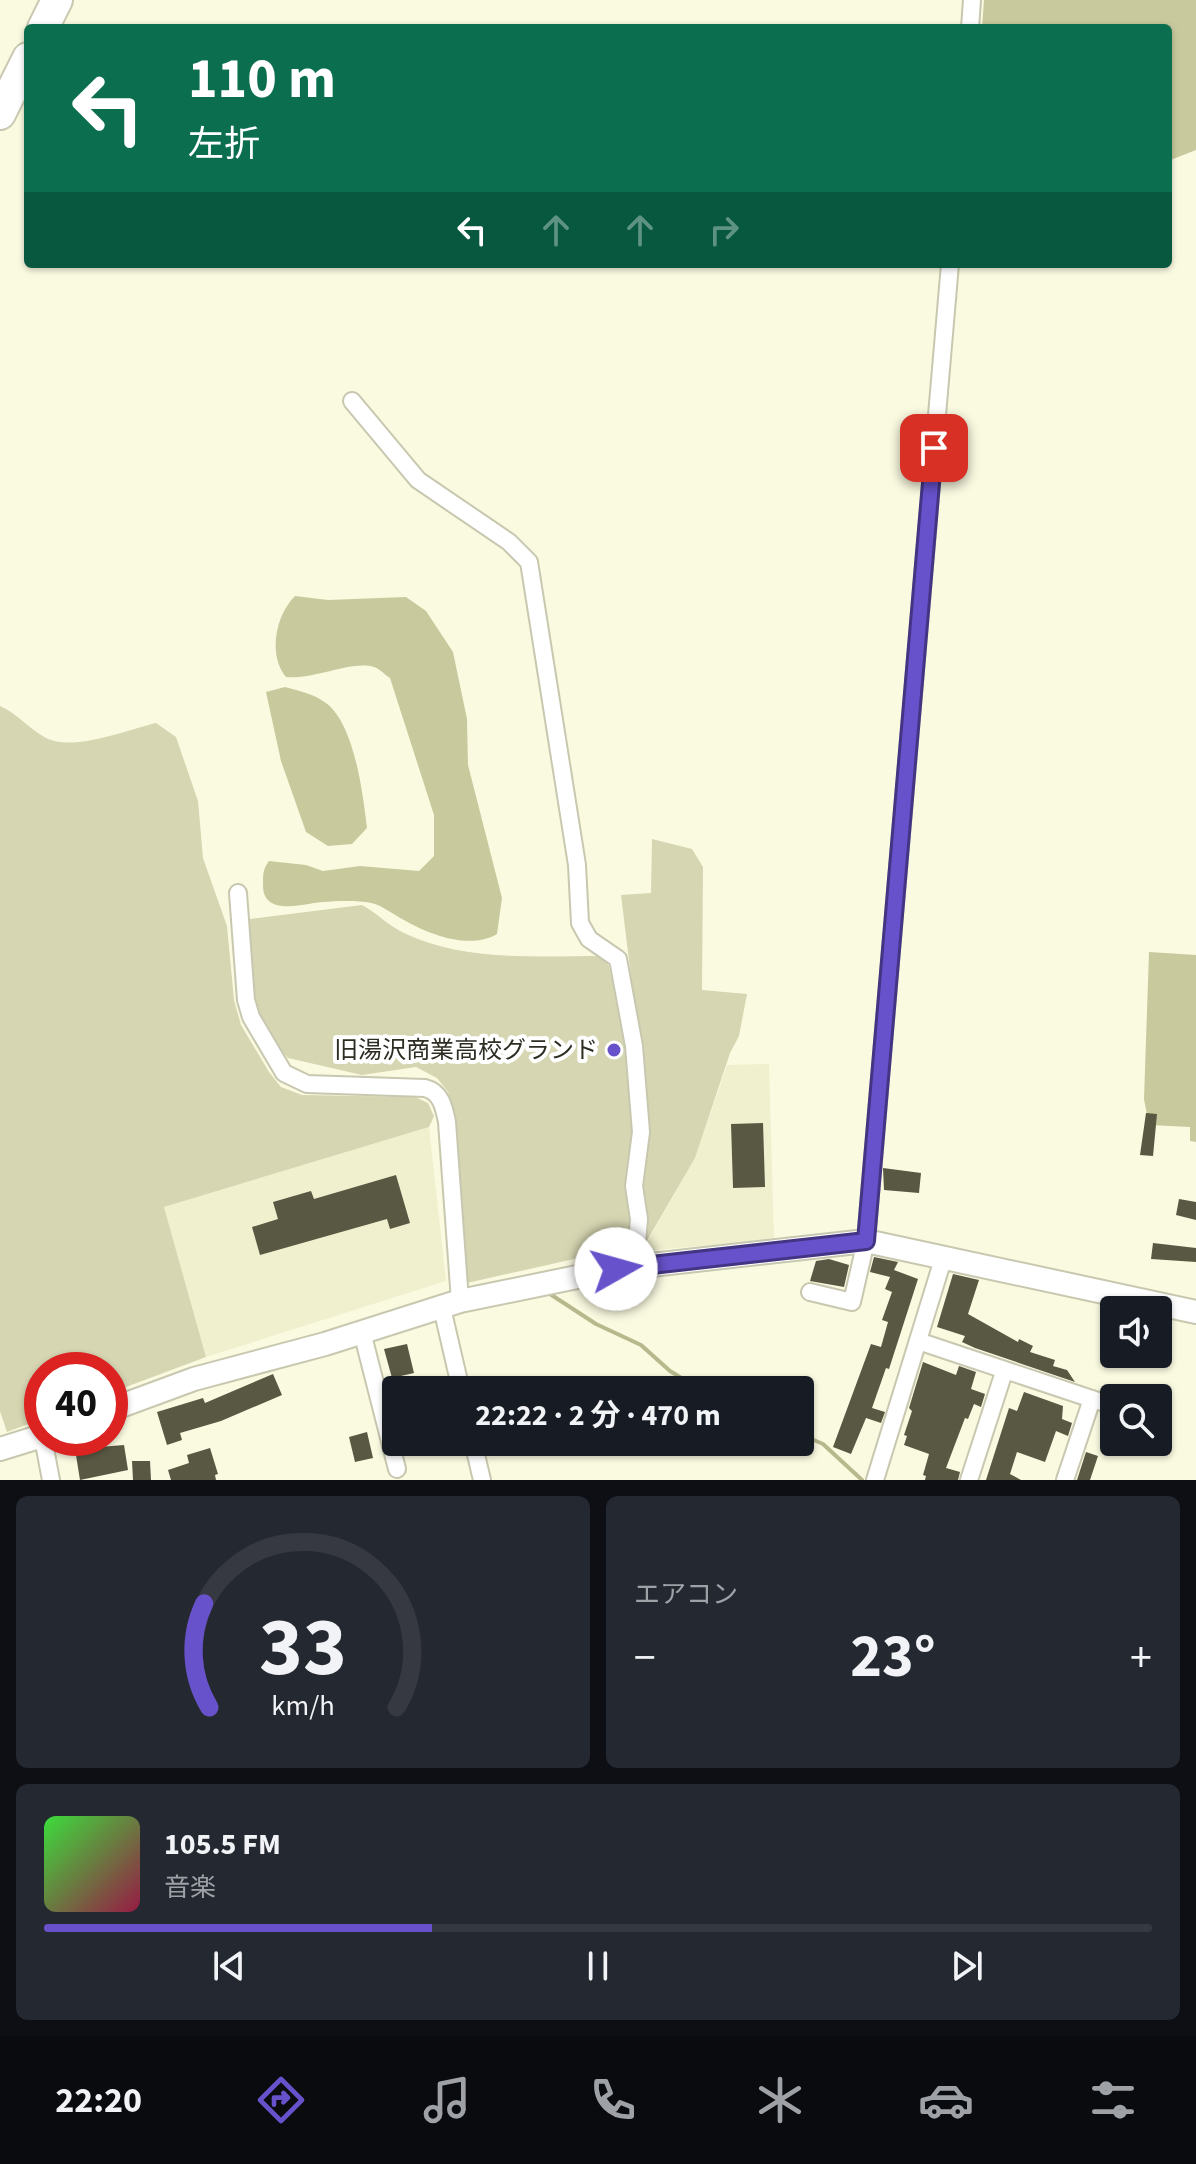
<!DOCTYPE html>
<html lang="ja">
<meta charset="utf-8">
<style>
:root{--surface:#171b24;--page:#242831;--text:#f1f3f6;--muted:#9ea1a6;--line:#363941;--accent:#6852cb}
body{margin:0;font-family:"Source Sans 3","Noto Sans JP",sans-serif;background:var(--page);color:var(--text);height:100vh;display:flex;flex-direction:column;font-size:30px;white-space:nowrap}
*{box-sizing:border-box;margin:0}
p{font-size:26px;color:var(--muted)}
.icon{flex:none;width:44px;height:44px;fill:none;stroke:currentColor;stroke-width:2;stroke-linecap:round;stroke-linejoin:round}
.map{position:relative;height:1480px;overflow:hidden}
.side{display:flex;flex-direction:column;gap:16px;padding:16px;background:#0d0f14;flex:1}
.side>*{flex:none}
.guide{position:absolute;left:24px;top:24px;width:1148px;height:244px;border-radius:8px;box-shadow:0 2px 6px #0004;background:#0b6e4f;color:#fff;overflow:hidden}
.buttons{position:absolute;left:1100px;top:1296px;display:grid;gap:16px}
.buttons a{display:grid;place-items:center;width:72px;height:72px;border-radius:8px;background:var(--surface);box-shadow:0 2px 6px #0004;font-size:40px}
.speed{position:absolute;left:24px;top:1352px;display:flex;gap:16px;font-size:40px;font-weight:700;text-align:center}
.speed>*{display:grid;place-content:center;width:104px;height:104px;border-radius:50%;background:var(--surface);box-shadow:0 2px 6px #0004;line-height:1}
.speed .limit{border:12px solid #d22;background:#fff;color:#111}
.pin{position:absolute;display:grid;place-items:center;width:68px;height:68px;color:#fff;margin:-34px;border-radius:16px;box-shadow:0 4px 12px #0006}
.me{position:absolute;width:88px;margin:-44px;rotate:83deg;stroke-linejoin:round;filter:drop-shadow(0 0 6px #0008)}
.turn{display:flex;align-items:center;gap:28px;height:168px;padding:0 32px;font-size:36px}
.turn .icon{width:104px;height:104px;stroke-width:2.5}
.turn b{display:block;font-size:56px;line-height:68px}
.lanes{display:flex;align-items:center;height:76px;padding:0 32px;background:#0003;justify-content:center;gap:40px;direction:ltr}
.lanes .off{opacity:.35}
.big{font-size:60px;font-weight:700;line-height:1.1}
.side .widget{flex:1;display:flex;flex-direction:column;justify-content:center;gap:12px;min-width:0;padding:0 28px;border-radius:12px;background:var(--page)}
.side .dial{align-items:center;gap:0}
.dial svg{height:208px;overflow:visible;fill:none;stroke:var(--line);stroke-width:7;stroke-linecap:round;text-anchor:middle}
.dial text{fill:var(--text);stroke:none}
.song{display:flex;align-items:center;gap:24px}
.cover{width:96px;height:96px;border-radius:12px;background:linear-gradient(135deg,hsl(120 70% 55%),hsl(340 70% 35%))}
.played{height:8px;border-radius:4px;background:linear-gradient(90deg,var(--accent) 35%,var(--line) 35%)}
.keys{display:flex;justify-content:space-around;direction:ltr}
.heat{display:flex;justify-content:space-between;align-items:center;font-size:44px;direction:ltr}
.side .tiles{flex:1;display:grid;gap:16px;grid-template-columns:1fr 1fr}
.widget:last-child{grid-column:span 2}
.trip{position:absolute;left:382px;top:1376px;width:432px;height:80px;border-radius:8px;background:var(--surface);box-shadow:0 2px 6px #0004;font-weight:700;line-height:80px;text-align:center}
.dock{display:flex;height:128px;justify-content:space-around;align-items:center;background:#090b0e;color:var(--muted)}
.dock .icon{width:56px;height:56px}
.dock .selected{color:var(--accent)}
.dock b{font-size:36px;color:var(--text)}
.map>svg:first-child{display:block}
.built{fill:#f0f0cf}
.green{fill:#d6d6b2}
.forest{fill:#c9c99e}
.lines{fill:none;stroke-linecap:round;stroke-linejoin:round}
.stream{stroke:#b8b88d;stroke-width:4}
.building{fill:#585843}
.minor-casing{stroke:#c8c8b0;stroke-width:20}
.tertiary-casing{stroke:#c8c8b0;stroke-width:26}
.motorway-casing{stroke:#c8c8b0;stroke-width:34}
.minor{stroke:#fff;stroke-width:16}
.tertiary{stroke:#fff;stroke-width:22}
.motorway{stroke:#fff;stroke-width:30}
.route-casing{stroke:#443584;stroke-width:20}
.route{stroke:#6852cb;stroke-width:14}
.poi-dot{fill:#6852cb;stroke:#fff;stroke-width:3}
.labels{text-anchor:middle;dominant-baseline:central;stroke-width:8;stroke-linejoin:round;paint-order:stroke}
.poi-label{font-size:24px;fill:#2d2d23;stroke:#fff;text-anchor:end}
</style>
<div class="map">
<svg width="1196" height="1480" viewBox="0 0 1196 1480">
<rect width="100%" height="100%" fill="#fafae1"/>
<g class="built">
<polygon points="769,1064 774,1240 642,1251 695,1158 727,1065"/>
<polygon points="429,1127 446,1281 206,1357 164,1207"/>
</g>
<g class="green">
<path d="M0 706C18 714 29 729 46 738 73 752 127 730 156 723L176 737 198 801 203 858 227 926 234 1000 241 1025 269 1072 281 1087 302 1095 415 1097 428 1103 434 1116 429 1127 164 1207 206 1357 110 1393V1370H42V1419L7 1432 0 1411Z"/>
<polygon points="652,839 692,849 703,867 702,990 747,994 739,1036 730,1053 695,1158 645,1244 643,1179 649,1125 621,895 651,893"/>
<path d="M362 905C377 913 389 926 404 933 465 962 537 956 602 956L609 966 622 1019 634 1126 626 1190 632 1213 629 1252 574 1259 467 1283 453 1115 448 1092 437 1078 416 1067 362 1075 288 1058 264 1032 247 977 250 919Z"/>
</g>
<g class="forest">
<polygon points="984,0 1196,0 1196,150 1168,161 1168,28 982,28"/>
<path d="M295 596 328 600 406 597 426 611 453 652 467 719 468 765 502 898 497 934C470 950 430 935 404 920 394 915 382 905 371 903 357 900 337 901 322 902 302 904 262 917 263 884 263 874 263 869 269 861L306 865 323 871 360 866 419 871 434 856V815L390 678C385 675 379 668 374 667 352 660 314 680 286 677 268 655 275 616 295 596Z"/>
<path d="M285 687C300 691 314 694 326 703 355 725 363 795 367 828L352 844 328 846 306 832 281 761 266 692Z"/>
<polygon points="1149,952 1196,955 1196,1142 1190,1141 1190,1127 1149,1125 1144,1099"/>
</g>
<g class="lines">
<g class="stream">
<polyline points="550,1294 596,1324 641,1345 670,1371 701,1390"/>
<polyline points="800,1434 823,1444 862,1480"/>
</g>
</g>
<g class="building">
<polygon points="1146,1113 1157,1114 1153,1156 1140,1155"/>
<polygon points="763,1123 765,1187 733,1188 731,1124"/>
<polygon points="883,1168 921,1173 919,1193 884,1190"/>
<polygon points="396,1175 410,1223 390,1229 387,1219 260,1255 252,1227 278,1219 273,1202 311,1191 314,1199"/>
<polygon points="1179,1199 1196,1202 1196,1220 1176,1215"/>
<polygon points="1153,1243 1196,1248 1196,1262 1151,1259"/>
<polygon points="874,1257 898,1262 894,1270 918,1279 889,1369 886,1368 872,1408 885,1412 881,1423 866,1418 851,1454 833,1447 871,1344 881,1347 888,1322 882,1320 892,1292 885,1289 890,1277 870,1272"/>
<polygon points="829,1259 849,1265 844,1287 810,1281 816,1261"/>
<polygon points="953,1274 979,1280 968,1314 1018,1342 1019,1339 1033,1346 1030,1352 1055,1360 1053,1366 1067,1370 1075,1382 975,1348 962,1342 965,1336 937,1327"/>
<polygon points="407,1344 414,1373 392,1378 384,1349"/>
<polygon points="923,1362 956,1375 959,1366 976,1372 971,1389 985,1394 981,1407 974,1404 968,1419 965,1418 946,1468 960,1472 958,1480 925,1480 926,1476 923,1475 929,1454 904,1445 907,1436 904,1435 912,1411 909,1408"/>
<polygon points="273,1374 282,1395 221,1421 180,1433 182,1440 167,1445 157,1412 203,1398 205,1403"/>
<polygon points="1024,1392 1063,1406 1062,1419 1072,1423 1068,1436 1056,1431 1045,1462 1017,1452 1010,1474 1021,1480 986,1480 1009,1408 1017,1411"/>
<polygon points="367,1432 373,1458 355,1462 349,1437"/>
<polygon points="124,1445 128,1470 80,1480 75,1449"/>
<polygon points="210,1448 218,1474 215,1475 216,1480 171,1480 168,1470 189,1463 187,1455"/>
<polygon points="1086,1452 1098,1456 1090,1480 1077,1480"/>
<polygon points="132,1461 150,1461 151,1480 133,1480"/>
</g>
<g class="lines">
<defs>
<g id="minor">
<polyline points="970,28 972,0"/>
<polyline points="352,401 418,480 509,542 529,562 577,865 580,923 589,939 618,959 634,1046 641,1132 634,1186 639,1219 635,1266"/>
<path d="M238 893 246 1000 251 1017 284 1073 307 1084 425 1088C441 1092 444 1107 447 1122L460 1301"/>
<polyline points="810,1292 852,1302 866,1241 950,264"/>
<polyline points="442,1308 461,1390"/>
<polyline points="362,1332 397,1469"/>
<polyline points="918,1341 1092,1399 1065,1480"/>
<polyline points="1092,1399 1114,1406"/>
<polyline points="43,1438 51,1480"/>
<polyline points="473,1442 482,1480"/>
<polyline points="875,1480 944,1256"/>
<polyline points="969,1480 1004,1372"/>
</g>
<g id="tertiary">
<polyline points="110,1410 194,1379 325,1344 460,1301 616,1269 866,1241 1196,1312"/>
<polyline points="0,1449 42,1436"/>
</g>
<g id="motorway">
<polyline points="43,28 57,0"/>
<polyline points="0,114 28,58"/>
</g>
</defs>
<use href="#minor" class="minor-casing"/>
<use href="#tertiary" class="tertiary-casing"/>
<use href="#motorway" class="motorway-casing"/>
<use href="#minor" class="minor"/>
<use href="#tertiary" class="tertiary"/>
<use href="#motorway" class="motorway"/>
</g>
<g class="lines">
<defs>
<polyline id="route" points="616,1269 866,1241 934,448"/>
</defs>
<use href="#route" class="route-casing"/>
<use href="#route" class="route"/>
</g>
<circle class="poi-dot" cx="614" cy="1050" r="8"/>
<g class="labels">
<g class="poi-label">
<text x="598" y="1050">旧湯沢商業高校グランド</text>
</g>
</g>
</svg>
<div class="buttons">
<a><svg class="icon" aria-label="sound" viewBox="0 0 24 24"><path d="M4 9h4l5-4v14l-5-4H4zM17 9q2 3 0 6"/></svg></a>
<a><svg class="icon" aria-label="search" viewBox="0 0 24 24"><circle cx="10" cy="10" r="6"/><path d="M15 15l6 6"/></svg></a>
</div>
<div class="speed"><div class="limit">40</div></div>
<div class="pin" style="left:934px;top:448px;background:#d93025"><svg class="icon" aria-label="arrive" viewBox="0 0 24 24"><path d="M6 21V4h12l-3 4 3 4H6"/></svg></div>
<svg class="me" style="left:616px;top:1269px" viewBox="-20 -20 40 40"><circle r="19" fill="#fff"/><path d="M0-13L10 11 0 6-10 11z" fill="#6852cb"/></svg>
<div class="trip">22:22 · 2 分 · 470 m</div>
<div class="guide">
<div class="turn"><svg class="icon" aria-label="left" viewBox="0 0 24 24"><path d="M17 20v-9H6M10 6l-5 5 5 5"/></svg><div><b>110 m</b>左折</div></div>
<div class="lanes"><svg class="icon" aria-label="left" viewBox="0 0 24 24"><path d="M17 20v-9H6M10 6l-5 5 5 5"/></svg><svg class="icon off" aria-label="ahead" viewBox="0 0 24 24"><path d="M12 20V5M6 11l6-6 6 6"/></svg><svg class="icon off" aria-label="ahead" viewBox="0 0 24 24"><path d="M12 20V5M6 11l6-6 6 6"/></svg><svg class="icon off" aria-label="right" viewBox="0 0 24 24"><path d="M7 20v-9h11M14 6l5 5-5 5"/></svg></div>
</div>
</div>
<section class="side">
<div class="tiles">
<div class="widget dial"><svg viewBox="0 0 100 80">
<path d="M14 69A42 42 0 1 1 86 69"/>
<path d="M14 69A42 42 0 0 1 12 29" stroke="#6852cb"/>
<text x="50" y="56" font-size="32" font-weight="700">33</text>
<text x="50" y="72" font-size="11">km/h</text>
</svg></div>
<div class="widget"><p>エアコン</p>
<div class="heat"><a>−</a><b class="big">23°</b><a>+</a></div>
</div>
<div class="widget">
<div class="song"><i class="cover"></i><div><b>105.5 FM</b><p>音楽</p></div></div>
<div class="played"></div>
<div class="keys"><svg class="icon" aria-label="previous" viewBox="0 0 24 24"><path d="M18 5L8 12l10 7zM5 5v14"/></svg><svg class="icon" aria-label="pause" viewBox="0 0 24 24"><path d="M8 5v14M16 5v14"/></svg><svg class="icon" aria-label="next" viewBox="0 0 24 24"><path d="M6 5l10 7-10 7zM19 5v14"/></svg></div>
</div>
</div>
</section>
<nav class="dock">
<b>22:20</b>
<svg class="icon selected" aria-label="directions" viewBox="0 0 24 24"><path d="M12 3l9 9-9 9-9-9zM9 14v-3h6M13 9l2 2-2 2"/></svg>
<svg class="icon" aria-label="music" viewBox="0 0 24 24"><path d="M9 18V5l10-2v13"/><circle cx="6" cy="18" r="3"/><circle cx="16" cy="16" r="3"/></svg>
<svg class="icon" aria-label="phone" viewBox="0 0 24 24"><path d="M5 4h4l2 5-3 2q2 4 5 5l2-3 5 2v4C11 20 4 13 5 4z"/></svg>
<svg class="icon" aria-label="climate" viewBox="0 0 24 24"><path d="M12 3v18M4 7l16 10M4 17L20 7"/></svg>
<svg class="icon" aria-label="car" viewBox="0 0 24 24"><path d="M5 17H2v-5l4-1 3-4h7l3 4 3 1v5h-3M9 17h6M6 11h13"/><circle cx="7" cy="17" r="2"/><circle cx="17" cy="17" r="2"/></svg>
<svg class="icon" aria-label="filters" viewBox="0 0 24 24"><path d="M4 7h16M4 17h16"/><circle cx="9" cy="7" r="2"/><circle cx="15" cy="17" r="2"/></svg>
</nav>
